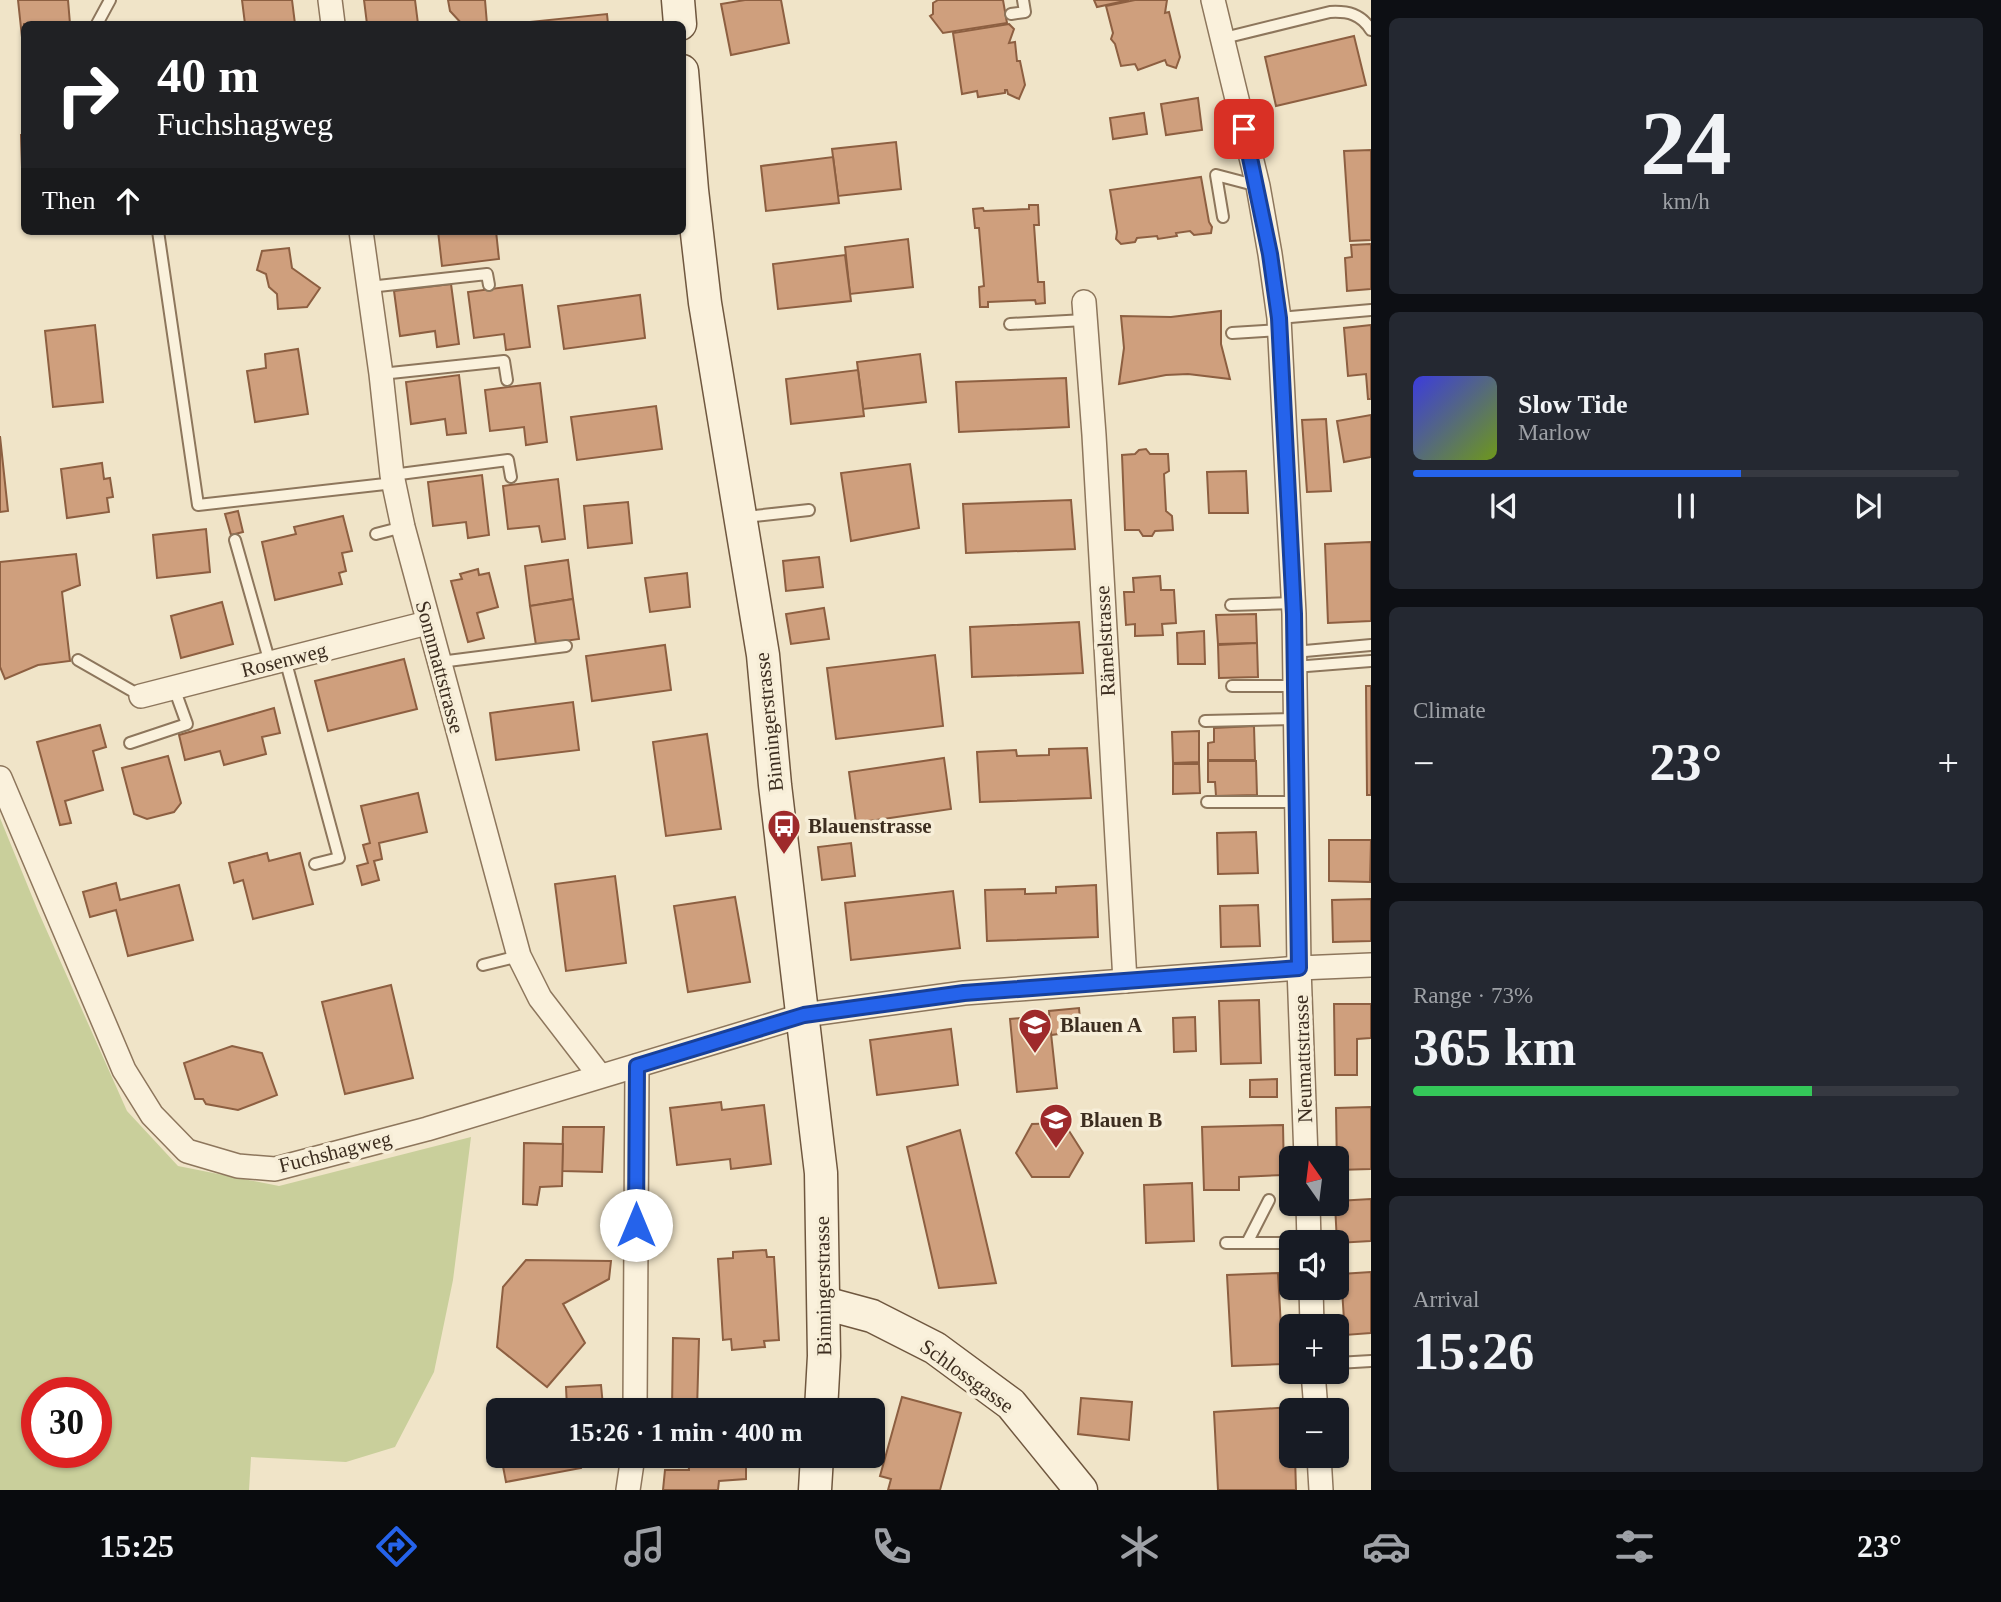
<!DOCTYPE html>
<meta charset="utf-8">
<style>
:root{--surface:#171b24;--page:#242831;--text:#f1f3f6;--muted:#9ea1a6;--line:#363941;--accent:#2563eb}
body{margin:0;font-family:Georgia,serif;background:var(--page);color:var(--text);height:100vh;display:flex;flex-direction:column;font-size:26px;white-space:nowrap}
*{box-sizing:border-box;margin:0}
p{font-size:23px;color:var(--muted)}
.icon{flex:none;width:38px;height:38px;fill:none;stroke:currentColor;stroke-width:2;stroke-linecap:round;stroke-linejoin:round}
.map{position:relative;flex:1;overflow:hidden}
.side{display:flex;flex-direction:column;gap:18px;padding:18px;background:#0d0f14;width:630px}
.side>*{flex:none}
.hud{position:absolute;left:21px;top:21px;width:665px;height:214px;border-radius:10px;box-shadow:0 2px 5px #0004;background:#202124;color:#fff;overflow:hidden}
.needle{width:46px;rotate:346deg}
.controls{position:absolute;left:1279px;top:1146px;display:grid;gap:14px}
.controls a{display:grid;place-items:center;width:70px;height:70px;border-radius:10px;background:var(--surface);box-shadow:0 2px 5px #0004;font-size:35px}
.speed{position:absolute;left:21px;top:1377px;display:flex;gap:14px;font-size:35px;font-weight:700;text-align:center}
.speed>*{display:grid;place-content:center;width:91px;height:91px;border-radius:50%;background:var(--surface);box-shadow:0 2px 5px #0004;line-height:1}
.speed .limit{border:10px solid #d22;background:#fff;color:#111}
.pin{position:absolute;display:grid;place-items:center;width:60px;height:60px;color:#fff;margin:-30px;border-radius:14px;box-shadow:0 4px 10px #0006}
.me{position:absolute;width:77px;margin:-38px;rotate:0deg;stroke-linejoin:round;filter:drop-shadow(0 0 5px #0008)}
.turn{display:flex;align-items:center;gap:24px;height:147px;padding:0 21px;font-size:32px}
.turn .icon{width:91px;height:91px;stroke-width:2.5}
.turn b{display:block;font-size:49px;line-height:60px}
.then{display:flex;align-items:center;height:66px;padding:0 21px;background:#0003;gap:14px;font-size:26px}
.big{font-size:52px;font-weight:700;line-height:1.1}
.side .widget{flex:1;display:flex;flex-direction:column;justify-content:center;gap:10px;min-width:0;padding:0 24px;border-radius:10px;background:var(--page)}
.side .dial{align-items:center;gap:0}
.dial b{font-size:91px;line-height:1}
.song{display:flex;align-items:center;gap:21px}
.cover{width:84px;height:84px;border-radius:10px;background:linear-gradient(135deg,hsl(240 70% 55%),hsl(80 70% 35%))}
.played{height:7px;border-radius:4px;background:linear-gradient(90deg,var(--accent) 60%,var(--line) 60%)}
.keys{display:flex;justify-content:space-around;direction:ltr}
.heat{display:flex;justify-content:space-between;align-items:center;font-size:38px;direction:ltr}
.charge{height:10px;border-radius:5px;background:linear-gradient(90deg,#34c759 73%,var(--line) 0)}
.trip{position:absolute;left:486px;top:1398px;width:399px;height:70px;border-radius:10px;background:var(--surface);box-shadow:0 2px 5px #0004;font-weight:700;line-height:70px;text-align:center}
.dock{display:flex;height:112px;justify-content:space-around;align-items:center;background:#090b0e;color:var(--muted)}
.dock .icon{width:49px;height:49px}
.dock .active{color:var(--accent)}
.dock b{font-size:32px;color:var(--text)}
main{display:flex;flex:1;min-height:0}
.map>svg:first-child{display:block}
.green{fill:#c9cf9b;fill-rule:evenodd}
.building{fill:#cf9f7d;stroke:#8d5f41;stroke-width:2}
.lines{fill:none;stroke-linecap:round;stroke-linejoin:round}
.service-casing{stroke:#8d765c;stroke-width:14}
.minor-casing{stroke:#8d765c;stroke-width:26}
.secondary-casing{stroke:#6f573f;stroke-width:35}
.service{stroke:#faf1dc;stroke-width:10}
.minor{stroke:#faf1dc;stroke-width:23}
.secondary{stroke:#faf1dc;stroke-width:32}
.route-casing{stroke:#184099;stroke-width:18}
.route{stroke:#2563eb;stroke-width:12}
.labels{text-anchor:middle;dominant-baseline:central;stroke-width:7;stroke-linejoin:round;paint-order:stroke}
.street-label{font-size:21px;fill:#3d2e20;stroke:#f7eed8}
.poi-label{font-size:21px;font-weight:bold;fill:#3d2e20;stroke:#f7eed8;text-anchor:start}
</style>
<main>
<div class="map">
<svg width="1371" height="1490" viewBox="0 0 1371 1490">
<rect width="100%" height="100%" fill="#f0e4c8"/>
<path class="green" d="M0 818 38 911 127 1111 178 1166 279 1186 471 1137 453 1280 434 1372 395 1447 346 1462 251 1457 249 1490H0ZM37 1393H96V1452H37Z"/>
<g class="building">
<polygon points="18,0 68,0 70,24 24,24 24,56"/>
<polygon points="242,0 292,0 295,24 245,24"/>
<polygon points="364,0 415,0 418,24 367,24"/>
<polygon points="448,0 485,0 487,24 462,24 450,11"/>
<polygon points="745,0 781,0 789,43 731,55 721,4"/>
<polygon points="938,0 1003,0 1007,23 943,33 930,16 933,14 933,3"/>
<polygon points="1094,0 1129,0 1097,7"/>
<polygon points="1135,0 1167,0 1165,13 1169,12 1180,57 1176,68 1167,65 1165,60 1138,70 1135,64 1121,66 1115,44 1111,39 1113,33 1106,6"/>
<polygon points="607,14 608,24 530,24 529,22"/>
<polygon points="1009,24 1014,29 1009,43 1015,42 1017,61 1020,61 1025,85 1019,99 1008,94 1007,90 1005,90 1005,93 978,97 977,91 962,94 953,33"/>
<polygon points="1354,36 1366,85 1276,106 1265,57"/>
<polygon points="1198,98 1202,130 1166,135 1161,104"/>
<polygon points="1144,113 1147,134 1113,139 1110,118"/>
<polygon points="21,135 24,135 24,167 22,167"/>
<polygon points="896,142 901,189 838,196 832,149"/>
<polygon points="1371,150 1371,240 1350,241 1344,151"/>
<polygon points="833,157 839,203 766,211 761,166"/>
<polygon points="1201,177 1209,222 1212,227 1211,233 1194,235 1190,231 1176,233 1177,236 1158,239 1157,236 1137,238 1135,242 1121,244 1116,239 1117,232 1110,190"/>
<polygon points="1029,205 1038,205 1039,225 1034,225 1038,282 1044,282 1045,303 1036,304 1035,300 988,302 988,307 980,307 979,287 984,286 979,228 975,228 973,209 983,208 984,211 1029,209"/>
<polygon points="438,231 496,231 499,259 442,266"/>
<polygon points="908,239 913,287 850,294 845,247"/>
<polygon points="1371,244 1371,289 1347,291 1345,258 1352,257 1351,245"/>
<polygon points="289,248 292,268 320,288 307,307 278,309 277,294 269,287 266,274 257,270 262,251"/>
<polygon points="845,255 851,301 778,309 773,264"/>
<polygon points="451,284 459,344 437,347 435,331 400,336 394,291"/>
<polygon points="522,285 530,347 506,350 504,334 474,338 468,292"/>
<polygon points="640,295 645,338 564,349 558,306"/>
<polygon points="1221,311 1221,344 1230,379 1188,374 1166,375 1119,384 1124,348 1121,316 1171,317"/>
<polygon points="95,325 103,402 53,407 45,331"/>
<polygon points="1371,325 1371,399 1368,399 1366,374 1348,376 1344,328"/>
<polygon points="298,349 308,414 255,422 247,371 266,368 265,354"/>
<polygon points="920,354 926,402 863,409 857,362"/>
<polygon points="858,370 864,416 791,424 786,379"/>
<polygon points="459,375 466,433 447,435 445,419 411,424 406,382"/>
<polygon points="1066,378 1069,427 959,432 956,382"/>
<polygon points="540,383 547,442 526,445 524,427 490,431 485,390"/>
<polygon points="656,406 662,449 577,460 571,417"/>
<polygon points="1371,415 1371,457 1344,462 1337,421"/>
<polygon points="1326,419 1331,491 1307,492 1302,420"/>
<polygon points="0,436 8,511 0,512"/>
<polygon points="1146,449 1150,454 1168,454 1169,471 1164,474 1166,511 1172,516 1173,530 1155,531 1152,536 1143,536 1139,530 1125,530 1122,455 1135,454 1139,450"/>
<polygon points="102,463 104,479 110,478 113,497 107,498 109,512 67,518 61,469"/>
<polygon points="910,464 919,528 851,541 841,473"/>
<polygon points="1246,471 1248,513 1209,513 1207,472"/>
<polygon points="482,475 489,535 468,538 466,522 433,526 428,482"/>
<polygon points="558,479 565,539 542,542 539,526 508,529 503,486"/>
<polygon points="1071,500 1075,549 966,553 963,504"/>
<polygon points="628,502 632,543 588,548 584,506"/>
<polygon points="238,511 243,532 231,535 225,514"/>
<polygon points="343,516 352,551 342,553 346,571 339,573 342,584 275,600 262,542 296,534 294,527"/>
<polygon points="206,529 210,572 157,578 153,535"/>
<polygon points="1371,542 1371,621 1328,623 1325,544"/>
<polygon points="76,554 80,585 62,592 70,661 38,665 5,679 0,667 0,562"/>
<polygon points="819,557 823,587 786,591 783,561"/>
<polygon points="568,560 573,599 530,606 525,566"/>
<polygon points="478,569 479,575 489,573 498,607 477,613 484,638 468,642 451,581 462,579 460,574"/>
<polygon points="687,573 690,607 650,612 645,578"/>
<polygon points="1160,576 1161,590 1174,590 1176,623 1162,624 1163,635 1135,636 1135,624 1126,625 1124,592 1134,592 1133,578"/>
<polygon points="573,599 579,639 536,645 530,606"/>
<polygon points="222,602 233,644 181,658 171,616"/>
<polygon points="824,608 829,639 791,644 786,614"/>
<polygon points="1256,614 1257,643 1218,644 1216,615"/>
<polygon points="1079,622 1083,673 972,677 970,627"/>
<polygon points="1204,631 1205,664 1178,664 1177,633"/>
<polygon points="1257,643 1258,677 1219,678 1218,645"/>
<polygon points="665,645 671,690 592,701 586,656"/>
<polygon points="935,655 943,726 836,739 827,668"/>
<polygon points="404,659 417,709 328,731 315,681"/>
<polygon points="1366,686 1371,686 1371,795 1367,795"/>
<polygon points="573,702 579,750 496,760 490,713"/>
<polygon points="274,708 280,733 262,737 266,754 224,765 220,751 185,760 179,735"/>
<polygon points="100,725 106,747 93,751 103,790 65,801 71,823 60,825 37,742"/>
<polygon points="1254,726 1255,760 1208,760 1208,743 1214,742 1214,728"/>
<polygon points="1199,731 1199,762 1173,763 1172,732"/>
<polygon points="707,734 721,829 666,836 653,742"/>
<polygon points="1087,748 1091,798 980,802 977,752 1016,750 1017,756 1049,755 1049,749"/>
<polygon points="168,756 181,803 174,812 147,819 134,814 122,768"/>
<polygon points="944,758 951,809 856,823 849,772"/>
<polygon points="1208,761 1256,761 1257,795 1216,796 1215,782 1208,782"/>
<polygon points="1173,764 1199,764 1200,793 1173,794"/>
<polygon points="418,793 427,832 379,843 382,859 374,861 379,880 362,885 357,866 368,863 363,845 370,843 361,806"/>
<polygon points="1256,832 1258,873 1218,874 1217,833"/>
<polygon points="1329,840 1371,840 1370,882 1329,881"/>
<polygon points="851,843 855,876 822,880 818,847"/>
<polygon points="267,853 269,861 300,853 313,904 253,919 243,880 234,883 229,863"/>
<polygon points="615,876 626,963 566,971 555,884"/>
<polygon points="116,883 120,900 179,885 193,940 128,956 116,910 90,917 83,892"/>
<polygon points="1096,885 1098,937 987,941 985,890 1025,889 1025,894 1056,893 1056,887"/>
<polygon points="953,891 960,948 851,960 845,903"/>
<polygon points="735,897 750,982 688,992 674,906"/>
<polygon points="1371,899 1371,941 1333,942 1332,900"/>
<polygon points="1258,905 1260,946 1221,947 1220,906"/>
<polygon points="391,985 413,1078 345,1094 322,1002"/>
<polygon points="1259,1000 1261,1063 1221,1064 1219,1001"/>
<polygon points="1334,1004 1371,1004 1371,1038 1357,1039 1357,1075 1335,1075"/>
<polygon points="1079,1008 1081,1031 1051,1035 1049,1011"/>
<polygon points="1049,1015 1057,1088 1017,1092 1010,1019"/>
<polygon points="1195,1017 1196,1051 1174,1052 1173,1018"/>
<polygon points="951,1029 958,1085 877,1095 870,1040"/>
<polygon points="232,1046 262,1053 277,1095 238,1110 206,1104 203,1099 195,1099 184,1063"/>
<polygon points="1277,1079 1277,1097 1250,1097 1250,1080"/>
<polygon points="721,1102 722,1110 764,1105 771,1164 731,1169 730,1159 677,1165 670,1108"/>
<polygon points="1371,1107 1371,1169 1337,1170 1336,1108"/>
<polygon points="1064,1123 1083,1153 1069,1177 1032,1177 1016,1153 1032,1124"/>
<polygon points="1283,1125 1284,1175 1239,1177 1239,1190 1204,1190 1202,1127"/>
<polygon points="563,1127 604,1127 602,1172 562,1171"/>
<polygon points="960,1130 996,1283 939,1288 907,1147"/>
<polygon points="524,1143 563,1144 562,1186 540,1187 537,1205 523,1204"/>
<polygon points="1192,1183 1194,1241 1146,1243 1144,1185"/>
<polygon points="1371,1199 1371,1241 1337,1243 1335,1204 1337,1201"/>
<polygon points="766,1250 767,1257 774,1257 779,1340 764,1341 765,1347 732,1350 731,1339 723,1340 718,1259 733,1258 733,1252"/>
<polygon points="526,1260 611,1261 609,1279 563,1304 585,1343 547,1387 497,1347 503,1287"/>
<polygon points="1371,1272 1371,1333 1345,1335 1341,1274"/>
<polygon points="1278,1273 1283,1364 1232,1366 1227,1275"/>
<polygon points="673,1338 699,1339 697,1410 672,1410"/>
<polygon points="601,1385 603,1406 567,1408 566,1387"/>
<polygon points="902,1397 961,1413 940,1490 888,1490 891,1479 880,1476"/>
<polygon points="1081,1398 1132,1402 1129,1440 1078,1434"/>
<polygon points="1292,1407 1292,1456 1295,1456 1296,1490 1218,1490 1214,1412"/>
<polygon points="501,1456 579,1456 581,1468 506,1482"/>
<polygon points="688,1456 746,1456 746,1479 719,1481 718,1490 663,1490 665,1470 689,1470"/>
</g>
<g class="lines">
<defs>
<g id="service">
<polyline points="1011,14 1025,12 1023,0"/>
<polyline points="97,24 110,0"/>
<path d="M1224 38 1330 12C1348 11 1361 14 1371 30"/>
<polyline points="1223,217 1216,175 1258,186"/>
<polyline points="158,231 198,505 394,483"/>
<polyline points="369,287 487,274 489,285"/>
<polyline points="1279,318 1371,310"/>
<polyline points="1010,324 1085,320"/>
<polyline points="1232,333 1279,330"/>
<polyline points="381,374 504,361 507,380"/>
<polyline points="392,475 508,460 511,477"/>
<polyline points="745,517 809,510"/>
<polyline points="376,534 403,527"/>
<polyline points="235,540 270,663"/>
<polyline points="1231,605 1293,603"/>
<polyline points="1294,652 1371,645"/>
<polyline points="285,659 339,858 315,864"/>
<polyline points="78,660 141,696"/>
<polyline points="440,662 566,646"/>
<polyline points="1294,667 1371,661"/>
<polyline points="1232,686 1295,686"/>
<polyline points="1205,721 1295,719"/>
<polyline points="130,743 187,724 174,688"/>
<polyline points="1207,802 1297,802"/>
<polyline points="483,965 519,956"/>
<polyline points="1226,1243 1292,1243"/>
<polyline points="1247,1243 1269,1200"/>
<polyline points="1337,1363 1371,1361"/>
</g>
<g id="minor">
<polyline points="330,0 333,24"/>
<polyline points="1213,0 1258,186 1270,254 1279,318 1294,614 1299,968 1306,1158"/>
<polyline points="361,231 381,374 392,475 403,527 519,956 540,998 600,1076"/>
<polyline points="1084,302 1094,435 1125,981"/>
<polyline points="141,696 427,623"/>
<polyline points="0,778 124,1070 152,1115 187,1151 238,1166 275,1169 427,1129 804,1015 964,993 1299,968 1371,965"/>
<polyline points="1308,1204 1309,1242"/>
<polyline points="1311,1288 1312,1326"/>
<polyline points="1313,1372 1316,1410"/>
<polyline points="635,1410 637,1066"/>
<polyline points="1319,1456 1321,1490"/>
<polyline points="628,1490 633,1456"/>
</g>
<g id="secondary">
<polyline points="678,0 680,24"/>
<polyline points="682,71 692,190 705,303 763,655 775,785 821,1173 824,1356 821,1410"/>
<polyline points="824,1303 872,1316 935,1348 1011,1404 1081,1490"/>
<polyline points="815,1490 817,1456"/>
</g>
</defs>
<use href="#service" class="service-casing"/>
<use href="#minor" class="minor-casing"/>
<use href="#secondary" class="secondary-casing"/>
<use href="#service" class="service"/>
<use href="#minor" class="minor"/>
<use href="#secondary" class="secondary"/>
</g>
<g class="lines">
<defs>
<polyline id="route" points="636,1225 637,1066 804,1015 964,993 1299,968 1294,614 1279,318 1270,254 1244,129"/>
</defs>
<use href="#route" class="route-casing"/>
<use href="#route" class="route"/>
</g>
<defs>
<symbol id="bus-pin" viewBox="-11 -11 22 30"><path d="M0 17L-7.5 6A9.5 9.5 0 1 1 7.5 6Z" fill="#9e2a2b" stroke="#f7eed8"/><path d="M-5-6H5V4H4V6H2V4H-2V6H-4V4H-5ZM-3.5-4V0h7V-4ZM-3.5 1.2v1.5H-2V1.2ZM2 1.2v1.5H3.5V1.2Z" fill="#fff"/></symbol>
<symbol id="school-pin" viewBox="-11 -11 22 30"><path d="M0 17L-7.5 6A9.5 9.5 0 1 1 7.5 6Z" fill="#9e2a2b" stroke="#f7eed8"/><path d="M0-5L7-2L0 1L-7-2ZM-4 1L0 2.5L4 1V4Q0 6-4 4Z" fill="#fff"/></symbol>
</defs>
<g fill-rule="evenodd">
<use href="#bus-pin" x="765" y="807" width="38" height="52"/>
<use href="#school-pin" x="1016" y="1006" width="38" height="52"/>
<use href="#school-pin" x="1037" y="1101" width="38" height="52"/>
</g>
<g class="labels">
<g class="street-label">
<text transform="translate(1105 641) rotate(-93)">Rämelstrasse</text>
<text transform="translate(284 660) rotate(-14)">Rosenweg</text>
<text transform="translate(440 667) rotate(75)">Sonnmattstrasse</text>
<text transform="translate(769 722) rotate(-96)">Binningerstrasse</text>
<text transform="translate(1303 1059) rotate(-92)">Neumattstrasse</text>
<text transform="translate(335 1152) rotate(-14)">Fuchshagweg</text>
<text transform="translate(823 1286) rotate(-91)">Binningerstrasse</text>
<text transform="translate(967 1376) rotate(36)">Schlossgasse</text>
</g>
<g class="poi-label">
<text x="808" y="826">Blauenstrasse</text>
<text x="1060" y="1025">Blauen A</text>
<text x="1080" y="1120">Blauen B</text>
</g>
</g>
</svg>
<div class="controls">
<a><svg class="needle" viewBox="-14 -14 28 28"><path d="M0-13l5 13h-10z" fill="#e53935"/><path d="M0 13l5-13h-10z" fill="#9ea1a6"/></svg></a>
<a><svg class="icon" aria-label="sound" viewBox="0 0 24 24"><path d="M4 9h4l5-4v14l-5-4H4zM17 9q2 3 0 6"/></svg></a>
<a>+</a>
<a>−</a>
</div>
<div class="speed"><div class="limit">30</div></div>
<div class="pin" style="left:1244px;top:129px;background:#d93025"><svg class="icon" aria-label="arrive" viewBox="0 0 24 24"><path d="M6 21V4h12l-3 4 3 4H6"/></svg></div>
<svg class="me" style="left:636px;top:1225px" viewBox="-20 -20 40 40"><circle r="19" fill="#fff"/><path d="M0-13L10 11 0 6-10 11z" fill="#2563eb"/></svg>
<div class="trip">15:26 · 1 min · 400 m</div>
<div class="hud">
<div class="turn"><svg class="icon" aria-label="right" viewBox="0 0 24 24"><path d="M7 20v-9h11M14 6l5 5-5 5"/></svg><div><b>40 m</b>Fuchshagweg</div></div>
<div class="then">Then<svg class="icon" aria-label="ahead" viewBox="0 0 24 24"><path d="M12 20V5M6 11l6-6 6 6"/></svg></div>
</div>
</div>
<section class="side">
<div class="widget dial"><b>24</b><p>km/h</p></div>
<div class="widget">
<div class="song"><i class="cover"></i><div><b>Slow Tide</b><p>Marlow</p></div></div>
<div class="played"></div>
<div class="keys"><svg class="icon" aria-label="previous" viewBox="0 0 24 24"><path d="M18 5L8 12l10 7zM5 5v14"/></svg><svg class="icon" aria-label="pause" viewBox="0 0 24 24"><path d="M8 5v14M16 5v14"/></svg><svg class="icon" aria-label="next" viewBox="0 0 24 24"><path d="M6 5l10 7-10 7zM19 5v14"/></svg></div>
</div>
<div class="widget"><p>Climate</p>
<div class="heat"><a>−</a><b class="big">23°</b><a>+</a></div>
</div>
<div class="widget"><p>Range · 73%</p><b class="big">365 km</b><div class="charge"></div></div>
<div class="widget"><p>Arrival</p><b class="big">15:26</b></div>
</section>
</main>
<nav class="dock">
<b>15:25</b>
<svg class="icon active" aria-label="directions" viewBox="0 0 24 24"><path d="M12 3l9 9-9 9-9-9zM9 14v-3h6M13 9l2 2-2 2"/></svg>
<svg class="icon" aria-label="music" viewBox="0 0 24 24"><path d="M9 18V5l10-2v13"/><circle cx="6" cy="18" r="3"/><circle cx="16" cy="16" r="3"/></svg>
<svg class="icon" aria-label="phone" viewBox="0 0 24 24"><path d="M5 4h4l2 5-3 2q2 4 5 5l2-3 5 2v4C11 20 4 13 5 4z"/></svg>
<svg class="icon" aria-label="climate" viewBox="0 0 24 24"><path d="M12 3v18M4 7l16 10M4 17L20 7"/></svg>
<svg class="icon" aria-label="car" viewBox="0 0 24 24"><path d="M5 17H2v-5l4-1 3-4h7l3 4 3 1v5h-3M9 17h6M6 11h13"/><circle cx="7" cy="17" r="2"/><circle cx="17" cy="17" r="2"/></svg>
<svg class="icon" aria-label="filters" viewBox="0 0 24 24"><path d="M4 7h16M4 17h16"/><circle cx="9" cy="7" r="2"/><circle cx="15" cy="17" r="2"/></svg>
<b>23°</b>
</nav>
